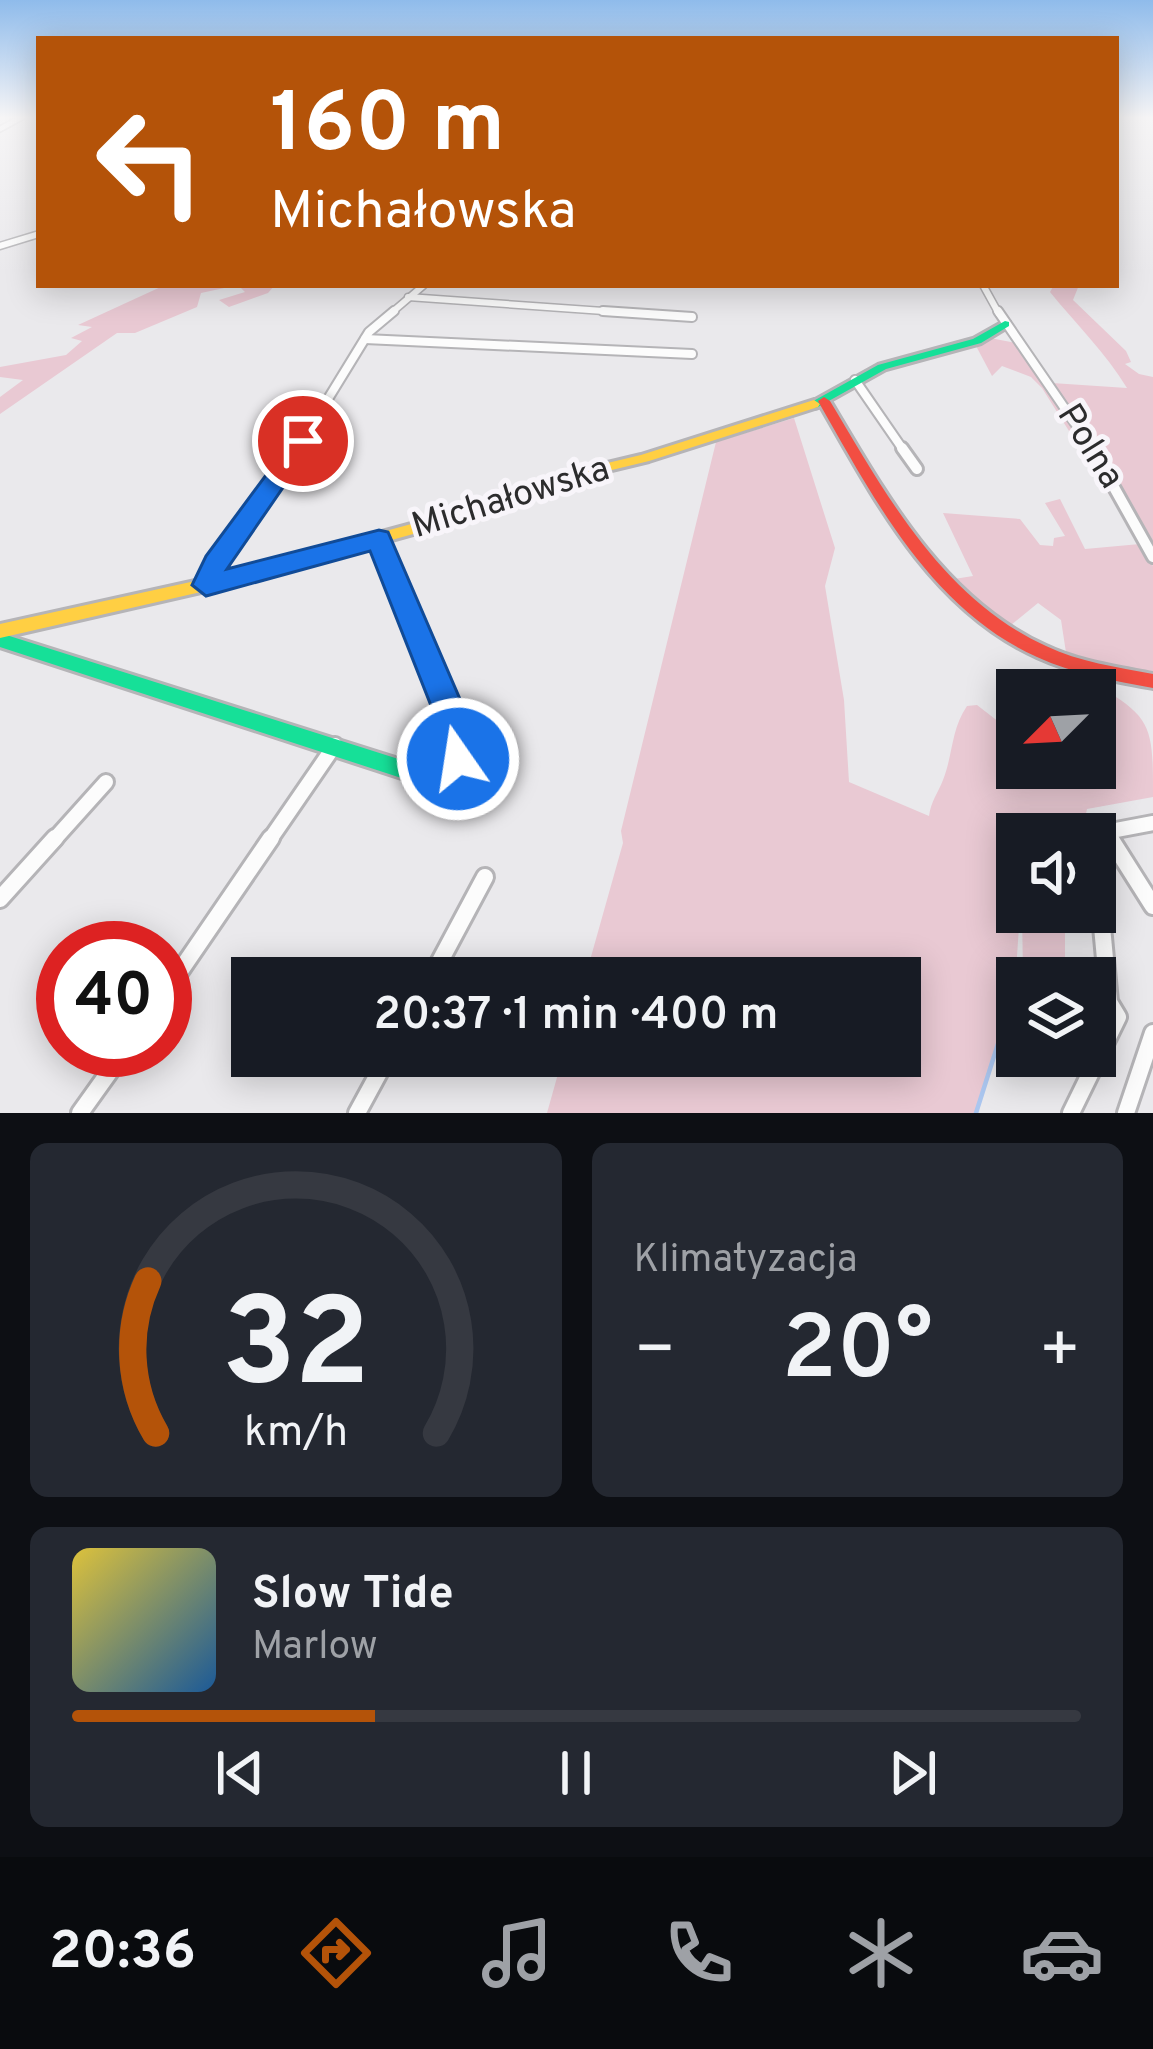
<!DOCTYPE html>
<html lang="pl">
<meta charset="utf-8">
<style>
:root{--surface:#171b24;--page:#242831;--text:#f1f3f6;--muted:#9ea1a6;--line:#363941;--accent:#b45309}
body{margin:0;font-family:Overpass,sans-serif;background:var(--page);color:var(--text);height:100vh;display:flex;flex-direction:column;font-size:45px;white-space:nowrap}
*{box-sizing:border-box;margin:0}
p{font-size:39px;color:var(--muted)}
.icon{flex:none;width:66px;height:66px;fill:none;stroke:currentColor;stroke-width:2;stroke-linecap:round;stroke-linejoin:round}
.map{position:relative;height:1113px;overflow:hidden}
.sheet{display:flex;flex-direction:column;gap:30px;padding:30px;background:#0d0f14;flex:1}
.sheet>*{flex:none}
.guide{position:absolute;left:36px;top:36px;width:1083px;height:252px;border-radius:0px;box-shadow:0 6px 30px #0003;background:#b45309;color:#fff;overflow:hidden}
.needle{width:78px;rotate:246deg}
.tools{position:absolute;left:996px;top:669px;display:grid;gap:24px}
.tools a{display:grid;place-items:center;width:120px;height:120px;border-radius:0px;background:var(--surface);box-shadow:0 6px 30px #0003;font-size:60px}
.speed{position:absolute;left:36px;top:921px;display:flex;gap:24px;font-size:60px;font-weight:700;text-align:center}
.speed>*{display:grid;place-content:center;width:156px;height:156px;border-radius:50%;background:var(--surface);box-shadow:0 6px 30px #0003;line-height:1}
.speed .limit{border:18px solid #d22;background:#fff;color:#111}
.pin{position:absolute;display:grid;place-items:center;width:102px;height:102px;color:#fff;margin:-51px;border:6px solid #fff;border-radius:50%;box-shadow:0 3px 12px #0007}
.me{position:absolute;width:132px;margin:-66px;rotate:347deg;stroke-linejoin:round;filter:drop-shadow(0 0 9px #0008)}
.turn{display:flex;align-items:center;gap:42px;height:252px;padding:0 36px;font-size:54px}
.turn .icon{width:156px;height:156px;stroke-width:2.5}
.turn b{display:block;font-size:84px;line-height:102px}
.big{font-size:90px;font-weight:600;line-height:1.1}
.sheet .card{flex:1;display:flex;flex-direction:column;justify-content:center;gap:18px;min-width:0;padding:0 42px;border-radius:18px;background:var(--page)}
.sheet .dial{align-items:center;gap:0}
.dial svg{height:312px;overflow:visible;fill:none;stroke:var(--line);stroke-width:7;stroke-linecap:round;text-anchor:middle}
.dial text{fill:var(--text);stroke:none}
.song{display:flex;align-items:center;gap:36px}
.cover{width:144px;height:144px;border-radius:18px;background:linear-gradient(135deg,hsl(50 70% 55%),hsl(210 70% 35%))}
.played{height:12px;border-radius:6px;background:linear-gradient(90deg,var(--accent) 30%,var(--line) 30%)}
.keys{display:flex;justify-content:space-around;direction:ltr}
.heat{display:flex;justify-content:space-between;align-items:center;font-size:66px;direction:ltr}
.sheet .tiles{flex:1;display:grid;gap:30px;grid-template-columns:1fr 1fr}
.card:last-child{grid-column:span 2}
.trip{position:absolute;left:231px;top:957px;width:690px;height:120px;border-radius:0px;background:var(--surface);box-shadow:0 6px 30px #0003;font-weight:600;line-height:120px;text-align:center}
.tabs{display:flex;height:192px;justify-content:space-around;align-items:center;background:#090b0e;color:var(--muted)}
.tabs .icon{width:84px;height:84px}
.tabs .active{color:var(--accent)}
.tabs b{font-size:54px;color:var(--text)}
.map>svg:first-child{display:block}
.green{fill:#e9c9d3}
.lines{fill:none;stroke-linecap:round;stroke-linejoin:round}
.stream{stroke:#abc6ef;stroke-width:4.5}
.street-far5-casing{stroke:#b5b4b7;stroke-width:8}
.street-far4-casing{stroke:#b5b4b7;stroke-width:9}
.street-far3-casing{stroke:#b5b4b7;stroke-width:12}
.street-far2-casing{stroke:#b5b4b7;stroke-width:16}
.street-far1-casing{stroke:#b5b4b7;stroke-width:20}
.street-casing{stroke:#b5b4b7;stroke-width:22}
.fast-casing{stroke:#b5b4b7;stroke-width:6}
.slow-casing{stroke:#b5b4b7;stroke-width:6}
.jam-casing{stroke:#b5b4b7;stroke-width:6}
.street-far5{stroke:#fcfcfc;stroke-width:4.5}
.street-far4{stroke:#fcfcfc;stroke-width:6}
.street-far3{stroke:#fcfcfc;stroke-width:8}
.street-far2{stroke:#fcfcfc;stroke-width:10}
.street-far1{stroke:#fcfcfc;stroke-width:14}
.street{stroke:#fcfcfc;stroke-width:16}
.fast{fill:#16e098;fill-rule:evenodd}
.slow{fill:#ffcf43;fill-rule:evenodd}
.jam{fill:#f24e42;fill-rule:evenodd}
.route{fill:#1a73e8;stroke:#114b97;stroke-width:3}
.labels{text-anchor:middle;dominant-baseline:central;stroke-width:10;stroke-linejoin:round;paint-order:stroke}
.street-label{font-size:36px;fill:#2c2c2d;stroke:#f8f5fa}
</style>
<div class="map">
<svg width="1153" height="1113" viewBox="0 0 1153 1113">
<rect width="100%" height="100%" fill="#eae9ec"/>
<g class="green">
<polygon points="165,285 275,285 268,293 229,307 219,300 245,292 238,285 201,293 197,307 135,333 117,333 0,414 0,397 23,380 0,377 0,367 66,355 82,341 71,338 92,327 78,325"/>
<path d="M1054 285H1079L1073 300 1126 351 1131 362 1125 364 1139 374 1153 377V548L1085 427 1052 383 1127 388C1106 353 1076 324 1050 292Z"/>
<polygon points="990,338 1016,343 1075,426 1153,566 1153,679 1067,659 1061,620 1038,603 1005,630 948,580 973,576 943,513 1020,519 1040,545 1053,546 1054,538 1065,536 1045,503 1060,499 1085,549 1140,544 1042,388 1031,377 1002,366 992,376 975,344"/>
<path d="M794 418 835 548 825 586 844 700 849 782 929 816C931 801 938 793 943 780 953 755 951 729 967 706L977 705 1017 736V768H1095L1094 690 1100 687C1153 718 1153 729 1153 797L1087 809 1085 818 1078 816 1077 834H1017L1020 912 1015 985 978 1113H547L563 1056H900V978H585L623 843 621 831 716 442Z"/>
<polygon points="1022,912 1065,924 1065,978 1023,975"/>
</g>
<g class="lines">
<polyline class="stream" points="976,1113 1017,984"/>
<defs>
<polyline id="street-far5" points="0,129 22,117"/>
<g id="street-far4">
<polyline points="0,246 39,234"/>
<polyline points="983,285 999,314"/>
<polyline points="408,297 646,314"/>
<polyline points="390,314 424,285"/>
</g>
<g id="street-far3">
<polyline points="603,311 692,317"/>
<polyline points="998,311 1094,451"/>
<polyline points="365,339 692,354"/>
<polyline points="855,380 904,451"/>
<polyline points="296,451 369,332 394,311"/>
</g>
<g id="street-far2">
<polyline points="902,448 917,469"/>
<polyline points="1092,448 1153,557"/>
<polyline points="206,585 216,563 298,448"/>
</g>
<g id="street-far1">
<polyline points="1108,834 1112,841"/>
<polyline points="53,841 106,782"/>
<polyline points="269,841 335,745"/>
<polyline points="1103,841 1111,831 1153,823"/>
</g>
<g id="street">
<polyline points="1110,838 1153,906"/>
<polyline points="1095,851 1106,838"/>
<polyline points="0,899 55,838"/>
<polyline points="431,978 485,877"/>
<polyline points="165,993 271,838"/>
<polyline points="80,1113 125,1050"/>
<polyline points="357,1113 388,1056"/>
<polyline points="1071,1113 1118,1017 1109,1002 1095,851"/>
<polyline points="1126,1113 1153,1033"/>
</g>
<g id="fast">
<polygon points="1005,321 1009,322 1009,326 981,343 886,369 818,407 814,408 808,404 878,365 973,339"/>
<polygon points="379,534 386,539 470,741 465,765 432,788 0,647 0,633 430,769 449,754 452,741 372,539"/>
</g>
<polygon id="slow" points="814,400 820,404 818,407 649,461 562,482 456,522 227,586 0,638 0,624 227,574 452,513 553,476 641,455"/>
<path id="jam" d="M824 397 830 401C886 495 943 599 1046 646 1079 662 1117 667 1153 674V688C1114 681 1074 674 1037 657 930 609 873 497 818 401Z"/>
</defs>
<use href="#street-far5" class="street-far5-casing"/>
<use href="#street-far4" class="street-far4-casing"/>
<use href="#street-far3" class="street-far3-casing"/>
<use href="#street-far2" class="street-far2-casing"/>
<use href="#street-far1" class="street-far1-casing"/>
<use href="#street" class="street-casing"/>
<use href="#fast" class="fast-casing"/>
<use href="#slow" class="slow-casing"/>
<use href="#jam" class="jam-casing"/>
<use href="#street-far5" class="street-far5"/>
<use href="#street-far4" class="street-far4"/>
<use href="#street-far3" class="street-far3"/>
<use href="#street-far2" class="street-far2"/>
<use href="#street-far1" class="street-far1"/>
<use href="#street" class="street"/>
<use href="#fast" class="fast"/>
<use href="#slow" class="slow"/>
<use href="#jam" class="jam"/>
</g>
<linearGradient id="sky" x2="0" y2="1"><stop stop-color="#8fbbeb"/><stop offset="0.43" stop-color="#f6f5f6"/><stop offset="1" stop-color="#f6f5f6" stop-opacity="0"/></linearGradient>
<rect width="1153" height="273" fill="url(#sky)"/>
<polygon class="route" points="303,434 315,441 227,569 379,530 388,532 478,741 471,770 458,775 446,770 439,726 370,551 206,596 192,585 206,556 295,436"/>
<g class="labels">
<g class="street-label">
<text transform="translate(1089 447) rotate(58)">Polna</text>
<text transform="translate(511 499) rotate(-17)">Michałowska</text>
</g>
</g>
</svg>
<div class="tools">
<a><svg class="needle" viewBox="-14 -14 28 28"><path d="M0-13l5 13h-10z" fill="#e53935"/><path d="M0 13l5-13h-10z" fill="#9ea1a6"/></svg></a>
<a><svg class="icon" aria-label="sound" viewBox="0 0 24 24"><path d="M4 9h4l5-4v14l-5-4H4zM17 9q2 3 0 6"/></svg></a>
<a><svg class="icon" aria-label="layers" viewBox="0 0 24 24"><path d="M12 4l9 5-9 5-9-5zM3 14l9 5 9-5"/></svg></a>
</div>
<div class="speed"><div class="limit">40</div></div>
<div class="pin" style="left:303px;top:441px;background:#d93025"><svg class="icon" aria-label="arrive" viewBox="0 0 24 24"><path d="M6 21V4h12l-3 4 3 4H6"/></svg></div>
<svg class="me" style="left:458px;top:759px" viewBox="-20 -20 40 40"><circle r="17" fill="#1a73e8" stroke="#fff" stroke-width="3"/><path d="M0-11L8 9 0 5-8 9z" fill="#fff"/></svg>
<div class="trip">20:37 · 1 min · 400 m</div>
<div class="guide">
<div class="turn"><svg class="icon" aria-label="left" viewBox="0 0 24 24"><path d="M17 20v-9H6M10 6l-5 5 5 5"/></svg><div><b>160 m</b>Michałowska</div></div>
</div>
</div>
<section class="sheet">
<div class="tiles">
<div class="card dial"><svg viewBox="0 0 100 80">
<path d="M14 69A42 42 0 1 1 86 69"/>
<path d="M14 69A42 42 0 0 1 12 30" stroke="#b45309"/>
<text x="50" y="56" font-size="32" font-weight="700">32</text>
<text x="50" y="72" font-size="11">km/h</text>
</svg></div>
<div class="card"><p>Klimatyzacja</p>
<div class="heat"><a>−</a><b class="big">20°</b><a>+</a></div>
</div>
<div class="card">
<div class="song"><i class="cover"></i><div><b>Slow Tide</b><p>Marlow</p></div></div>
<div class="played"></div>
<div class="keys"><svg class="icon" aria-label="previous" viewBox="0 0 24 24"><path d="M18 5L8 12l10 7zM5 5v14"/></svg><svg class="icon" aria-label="pause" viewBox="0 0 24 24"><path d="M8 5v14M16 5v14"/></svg><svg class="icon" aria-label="next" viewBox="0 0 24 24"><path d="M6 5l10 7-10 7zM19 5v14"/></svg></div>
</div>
</div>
</section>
<nav class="tabs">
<b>20:36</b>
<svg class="icon active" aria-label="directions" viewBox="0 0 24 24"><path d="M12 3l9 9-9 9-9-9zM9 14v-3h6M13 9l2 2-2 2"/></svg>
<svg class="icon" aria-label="music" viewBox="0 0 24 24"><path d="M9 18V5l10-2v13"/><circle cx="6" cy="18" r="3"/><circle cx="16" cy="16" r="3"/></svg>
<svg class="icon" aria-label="phone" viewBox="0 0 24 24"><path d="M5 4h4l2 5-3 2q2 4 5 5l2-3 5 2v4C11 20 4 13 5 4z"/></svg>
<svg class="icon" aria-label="climate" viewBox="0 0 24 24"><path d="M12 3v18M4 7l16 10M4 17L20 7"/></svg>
<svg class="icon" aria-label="car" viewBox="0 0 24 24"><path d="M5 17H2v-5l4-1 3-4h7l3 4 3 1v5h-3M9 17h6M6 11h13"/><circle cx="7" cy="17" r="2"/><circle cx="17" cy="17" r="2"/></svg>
</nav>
